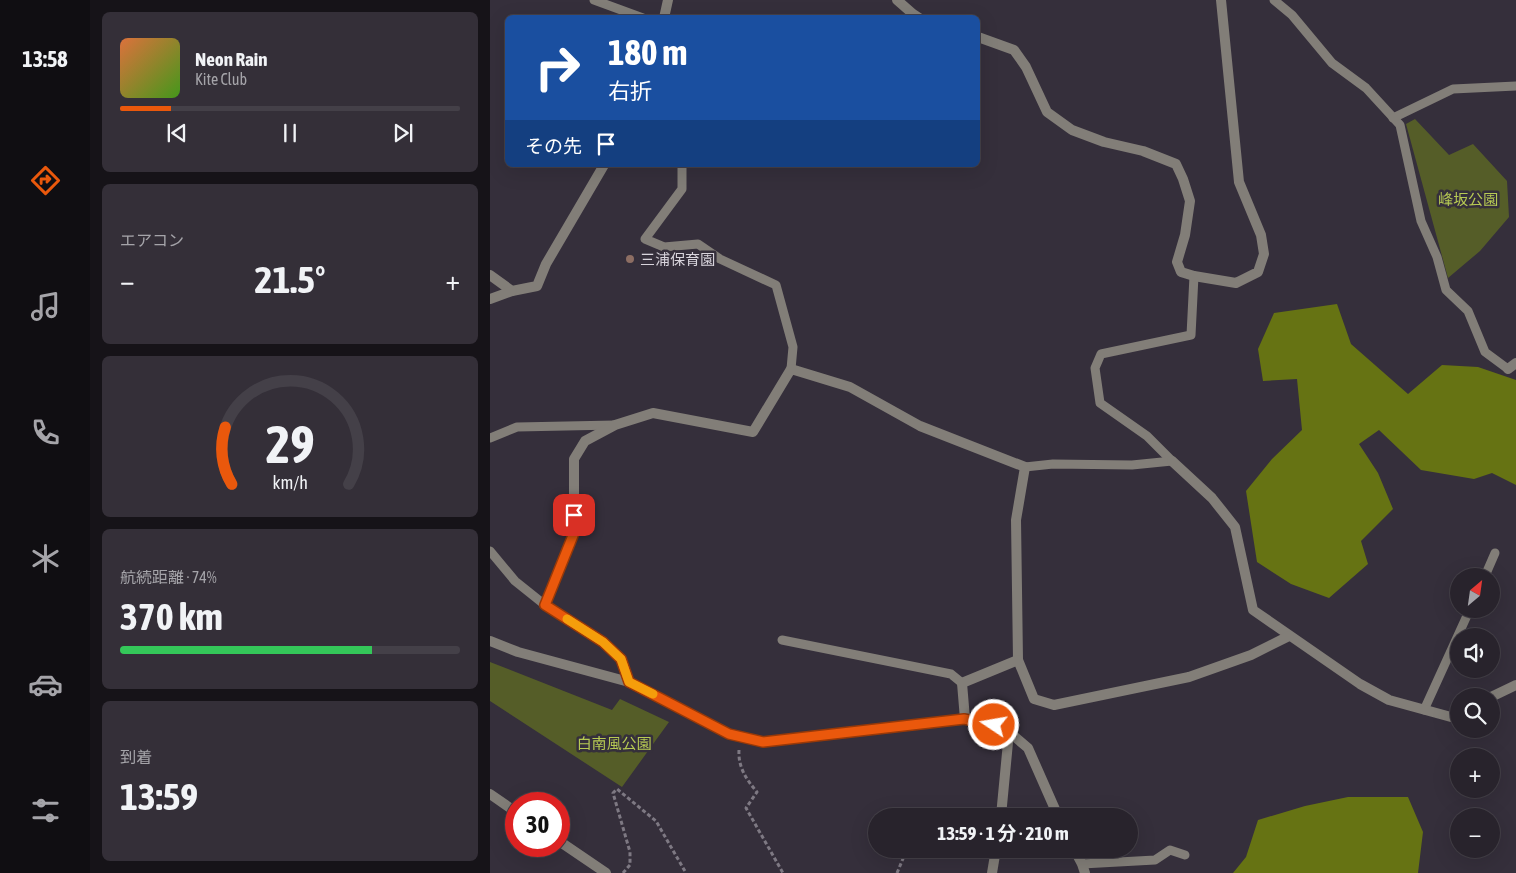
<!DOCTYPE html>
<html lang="ja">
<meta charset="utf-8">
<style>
:root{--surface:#28232c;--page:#342f38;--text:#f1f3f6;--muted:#a5a4a9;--line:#444048;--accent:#ea580c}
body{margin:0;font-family:"Asap Condensed","Noto Sans JP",sans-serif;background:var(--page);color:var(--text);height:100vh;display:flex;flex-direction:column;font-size:19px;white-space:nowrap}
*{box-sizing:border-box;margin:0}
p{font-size:16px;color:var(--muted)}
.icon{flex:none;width:28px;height:28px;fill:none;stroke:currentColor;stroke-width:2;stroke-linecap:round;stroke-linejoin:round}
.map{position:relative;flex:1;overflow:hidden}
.side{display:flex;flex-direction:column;gap:12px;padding:12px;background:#161318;width:400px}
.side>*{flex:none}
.guide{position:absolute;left:15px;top:15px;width:475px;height:152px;border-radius:8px;box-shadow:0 5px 20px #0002,0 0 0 1px var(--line);background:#1a4fa0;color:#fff;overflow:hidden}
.needle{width:32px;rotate:29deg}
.controls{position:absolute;left:960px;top:568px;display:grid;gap:10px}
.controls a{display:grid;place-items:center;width:50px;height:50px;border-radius:50%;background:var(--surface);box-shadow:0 5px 20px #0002,0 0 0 1px var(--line);font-size:25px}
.speed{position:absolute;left:15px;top:792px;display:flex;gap:10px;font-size:25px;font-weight:700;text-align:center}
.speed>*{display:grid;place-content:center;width:65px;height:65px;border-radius:50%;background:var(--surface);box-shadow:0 5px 20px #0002,0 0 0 1px var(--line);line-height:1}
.speed .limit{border:8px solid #d22;background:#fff;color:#111}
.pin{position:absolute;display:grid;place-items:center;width:42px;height:42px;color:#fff;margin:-21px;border-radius:10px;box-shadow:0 2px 8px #0006}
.me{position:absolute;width:55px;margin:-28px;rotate:282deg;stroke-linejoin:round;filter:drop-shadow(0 0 4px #0008)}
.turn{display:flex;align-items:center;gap:18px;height:105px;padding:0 20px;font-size:22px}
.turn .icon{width:65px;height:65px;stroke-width:2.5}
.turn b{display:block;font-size:35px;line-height:42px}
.then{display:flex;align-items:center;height:48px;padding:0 20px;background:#0003;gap:10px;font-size:19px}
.big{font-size:38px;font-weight:700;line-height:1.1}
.side .tile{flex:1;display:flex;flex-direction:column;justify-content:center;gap:8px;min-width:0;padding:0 18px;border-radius:8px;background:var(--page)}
.side .dial{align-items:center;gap:0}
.dial svg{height:130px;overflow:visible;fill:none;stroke:var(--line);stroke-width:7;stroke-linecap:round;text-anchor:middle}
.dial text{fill:var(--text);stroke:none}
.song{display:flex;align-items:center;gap:15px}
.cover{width:60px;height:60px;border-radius:8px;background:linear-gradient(135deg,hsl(20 70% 55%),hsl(100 70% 35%))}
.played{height:5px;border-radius:2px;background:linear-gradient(90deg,var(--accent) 15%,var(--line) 15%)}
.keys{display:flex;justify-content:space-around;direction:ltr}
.heat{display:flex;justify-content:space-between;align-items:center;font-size:28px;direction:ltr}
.charge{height:8px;border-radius:4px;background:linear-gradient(90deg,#34c759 74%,var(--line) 0)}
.trip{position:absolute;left:378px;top:808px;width:270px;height:50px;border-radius:25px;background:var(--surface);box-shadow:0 5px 20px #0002,0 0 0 1px var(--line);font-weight:700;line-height:50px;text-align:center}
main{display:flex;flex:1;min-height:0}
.tab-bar{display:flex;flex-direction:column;width:90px;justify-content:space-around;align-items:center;background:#100e12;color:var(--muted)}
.tab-bar .icon{width:35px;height:35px}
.tab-bar .active{color:var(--accent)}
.tab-bar b{font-size:22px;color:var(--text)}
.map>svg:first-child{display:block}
.green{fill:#555d28}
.forest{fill:#667313}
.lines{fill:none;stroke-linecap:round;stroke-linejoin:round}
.path{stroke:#7e7983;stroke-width:3;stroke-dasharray:4 2.5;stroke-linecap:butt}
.service{stroke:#827e78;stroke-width:9}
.minor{stroke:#827e78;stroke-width:10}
.route-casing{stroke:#983908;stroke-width:12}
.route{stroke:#ea580c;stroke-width:9}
.slow{stroke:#f59e0b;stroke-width:9}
.education-dot{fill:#8d6e63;stroke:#352f3b;stroke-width:2}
.labels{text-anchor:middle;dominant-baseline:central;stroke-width:5;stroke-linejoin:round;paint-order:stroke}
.park-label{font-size:15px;fill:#b7ca53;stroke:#352f3b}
.poi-label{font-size:15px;fill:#d8d4dc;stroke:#352f3b;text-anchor:start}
</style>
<main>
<nav class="tab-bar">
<b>13:58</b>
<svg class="icon active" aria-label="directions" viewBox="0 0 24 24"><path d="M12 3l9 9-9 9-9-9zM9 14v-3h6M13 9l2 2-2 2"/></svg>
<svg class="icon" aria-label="music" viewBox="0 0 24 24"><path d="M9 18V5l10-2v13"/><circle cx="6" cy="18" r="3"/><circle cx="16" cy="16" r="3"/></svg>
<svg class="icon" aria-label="phone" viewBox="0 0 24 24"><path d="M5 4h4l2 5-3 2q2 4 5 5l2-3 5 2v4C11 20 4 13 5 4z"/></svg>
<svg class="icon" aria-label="climate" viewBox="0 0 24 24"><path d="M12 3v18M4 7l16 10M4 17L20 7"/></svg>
<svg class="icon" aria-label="car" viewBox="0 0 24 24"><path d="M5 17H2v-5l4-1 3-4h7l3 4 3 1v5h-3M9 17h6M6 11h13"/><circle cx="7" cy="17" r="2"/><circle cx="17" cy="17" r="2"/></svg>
<svg class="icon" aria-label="filters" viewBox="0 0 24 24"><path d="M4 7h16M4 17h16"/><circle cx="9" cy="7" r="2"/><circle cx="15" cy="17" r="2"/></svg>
</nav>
<section class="side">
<div class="tile">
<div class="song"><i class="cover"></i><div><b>Neon Rain</b><p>Kite Club</p></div></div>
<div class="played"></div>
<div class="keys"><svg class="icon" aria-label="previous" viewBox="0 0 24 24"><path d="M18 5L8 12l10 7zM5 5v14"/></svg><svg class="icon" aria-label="pause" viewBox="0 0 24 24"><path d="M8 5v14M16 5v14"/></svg><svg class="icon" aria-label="next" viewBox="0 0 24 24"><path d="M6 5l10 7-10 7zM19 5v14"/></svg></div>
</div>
<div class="tile"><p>エアコン</p>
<div class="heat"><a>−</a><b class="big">21.5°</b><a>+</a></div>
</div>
<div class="tile dial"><svg viewBox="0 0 100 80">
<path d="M14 69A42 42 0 1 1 86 69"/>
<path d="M14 69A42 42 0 0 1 10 34" stroke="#ea580c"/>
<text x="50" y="56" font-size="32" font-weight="700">29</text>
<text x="50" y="72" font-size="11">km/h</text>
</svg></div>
<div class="tile"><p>航続距離 · 74%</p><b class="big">370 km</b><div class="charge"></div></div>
<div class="tile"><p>到着</p><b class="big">13:59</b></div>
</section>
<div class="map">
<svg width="1026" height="873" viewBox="0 0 1026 873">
<rect width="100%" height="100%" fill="#352f3b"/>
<g class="green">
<polygon points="925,119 959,155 983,144 1017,181 1019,217 990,251 958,278 916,124"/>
<polygon points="0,662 122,710 130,699 179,722 132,787 0,701"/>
</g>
<g class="forest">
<polygon points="847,304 861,344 918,394 952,365 988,367 1026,380 1026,485 1002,473 984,479 931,470 889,430 869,444 888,473 903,509 871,541 878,564 839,598 801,584 767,562 756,491 782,459 812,430 807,379 773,381 768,349 784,313"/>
<polygon points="858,797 918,797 933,832 928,873 743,873 756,857 768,820 815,806"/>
</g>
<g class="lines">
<g class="path">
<path d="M249 750C248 767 256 779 267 792L256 808 293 873"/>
<polyline points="133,873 140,865 140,852 123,793 127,789 166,821 196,873"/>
<polyline points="407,873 417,849"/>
</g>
<g class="service">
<polyline points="104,0 153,18"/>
<polyline points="784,0 802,15 842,63 876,88 910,125 931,221 947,257 956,290 978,311 995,352 1018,369"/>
<polyline points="903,118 963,89 1026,86"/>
<polyline points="192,165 192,189 155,239 174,247 208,244 230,259 286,285 303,347 301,369"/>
<polyline points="0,438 27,427 125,425"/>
<polyline points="682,461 657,436 610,403 605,368 611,354 701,335 704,276"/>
<polyline points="535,467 563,464 642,465 682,461"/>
<polyline points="0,551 25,581 55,605"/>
<polyline points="995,576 1005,553"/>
<polyline points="292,640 461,674 472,683"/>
<polyline points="934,710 980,609"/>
<polyline points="592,864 665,860 680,850 695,855"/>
</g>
<g class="minor">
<polyline points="407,0 423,14 429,18"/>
<polyline points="174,18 178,0"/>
<polyline points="488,37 524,50 536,67 557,112 582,130 614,142 653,151 686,164 693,179 700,201 695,235 687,262 691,272 704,276 746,283 768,272 774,254 771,235 749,182 731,0"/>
<polyline points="0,275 22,291 47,286 56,264 114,165"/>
<polyline points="0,299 22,291"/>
<polyline points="1018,369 1026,363"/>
<polyline points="682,461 722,498 745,527 763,610 870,684 899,700 961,717 969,714"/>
<polyline points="0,641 28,652 139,682 239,734 273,742 475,719 504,725 519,732 538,748 568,816"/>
<polyline points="139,682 131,659 113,642 55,605 84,533 84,459 95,441 125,425 163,413 263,432 301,369 360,387 430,426 535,467 526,520 528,660"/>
<polyline points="1001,697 1026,685"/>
<polyline points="475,719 472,683 528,660 544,699 564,705 699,677 761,655 799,636"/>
<polyline points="0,794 26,812"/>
<polyline points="511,816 519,732"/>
<polyline points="69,841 116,873"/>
<polyline points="584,849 592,864 595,873"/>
<polyline points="502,873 506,849"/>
</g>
</g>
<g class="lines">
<defs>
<polyline id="route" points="84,515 84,533 55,605 113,642 131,659 139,682 239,734 273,742 474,719 504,725"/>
</defs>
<use href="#route" class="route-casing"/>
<use href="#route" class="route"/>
<polyline class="slow" points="77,619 113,642 131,659 139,682 163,694"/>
</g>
<circle class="education-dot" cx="140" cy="259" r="5"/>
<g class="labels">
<g class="park-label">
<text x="978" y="199">峰坂公園</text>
<text x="124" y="743">白南風公園</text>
</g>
<g class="poi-label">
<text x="150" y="259">三浦保育園</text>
</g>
</g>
</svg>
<div class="controls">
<a><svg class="needle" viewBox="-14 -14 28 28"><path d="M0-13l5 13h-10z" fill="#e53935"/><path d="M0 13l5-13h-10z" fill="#a5a4a9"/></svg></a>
<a><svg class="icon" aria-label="sound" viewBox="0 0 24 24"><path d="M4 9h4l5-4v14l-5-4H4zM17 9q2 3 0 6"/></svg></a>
<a><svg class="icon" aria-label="search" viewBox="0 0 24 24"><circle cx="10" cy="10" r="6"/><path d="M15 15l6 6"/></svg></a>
<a>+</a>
<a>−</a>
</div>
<div class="speed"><div class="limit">30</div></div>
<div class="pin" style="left:84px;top:515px;background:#d93025"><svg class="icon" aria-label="arrive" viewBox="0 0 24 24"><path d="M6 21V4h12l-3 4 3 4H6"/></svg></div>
<svg class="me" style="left:504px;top:725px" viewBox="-20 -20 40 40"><circle r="17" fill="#ea580c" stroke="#fff" stroke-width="3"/><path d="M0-11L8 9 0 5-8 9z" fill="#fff"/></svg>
<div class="trip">13:59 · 1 分 · 210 m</div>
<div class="guide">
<div class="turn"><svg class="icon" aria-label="right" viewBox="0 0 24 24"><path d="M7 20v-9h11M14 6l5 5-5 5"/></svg><div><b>180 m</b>右折</div></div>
<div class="then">その先<svg class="icon" aria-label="arrive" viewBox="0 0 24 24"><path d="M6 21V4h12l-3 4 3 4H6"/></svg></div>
</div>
</div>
</main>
